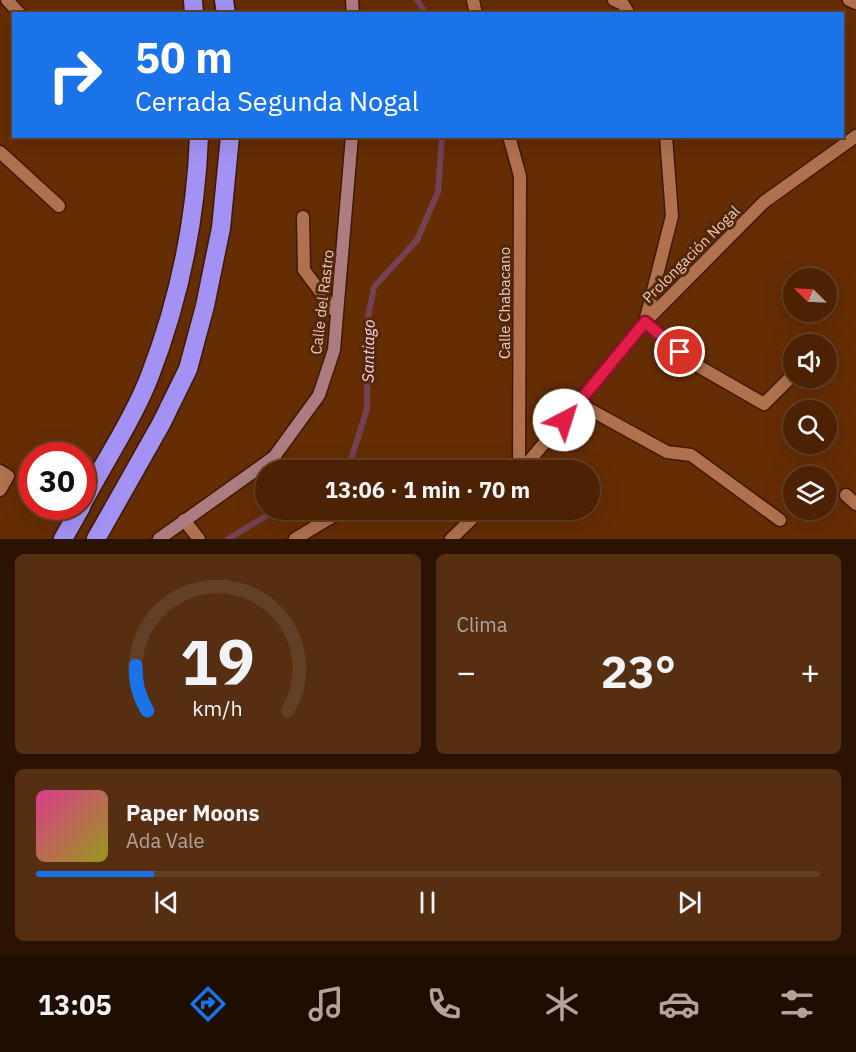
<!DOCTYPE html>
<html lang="es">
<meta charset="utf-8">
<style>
:root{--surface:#4c2203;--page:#562f12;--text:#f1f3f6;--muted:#b2a49a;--line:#633f25;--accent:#1a73e8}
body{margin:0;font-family:"IBM Plex Sans",sans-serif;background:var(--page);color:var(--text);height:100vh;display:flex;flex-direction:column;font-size:22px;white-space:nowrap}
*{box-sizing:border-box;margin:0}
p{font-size:20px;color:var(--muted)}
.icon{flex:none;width:33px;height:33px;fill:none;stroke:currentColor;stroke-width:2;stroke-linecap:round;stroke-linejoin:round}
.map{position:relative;height:539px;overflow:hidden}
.details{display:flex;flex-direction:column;gap:15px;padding:15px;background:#2a1302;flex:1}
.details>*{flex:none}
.hud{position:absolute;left:12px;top:12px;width:832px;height:126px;border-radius:0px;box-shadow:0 6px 24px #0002,0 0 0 2px var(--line);background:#1a73e8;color:#fff;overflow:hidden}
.needle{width:39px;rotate:294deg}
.controls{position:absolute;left:783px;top:268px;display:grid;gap:12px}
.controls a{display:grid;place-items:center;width:54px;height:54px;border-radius:50%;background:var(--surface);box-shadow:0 6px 24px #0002,0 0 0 2px var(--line);font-size:30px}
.speed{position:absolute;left:18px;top:442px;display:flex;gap:12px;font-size:30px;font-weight:700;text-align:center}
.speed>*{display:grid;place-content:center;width:78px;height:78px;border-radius:50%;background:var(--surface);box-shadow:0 6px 24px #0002,0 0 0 2px var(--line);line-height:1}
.speed .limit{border:9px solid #d22;background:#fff;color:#111}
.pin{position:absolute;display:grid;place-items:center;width:51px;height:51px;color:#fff;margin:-26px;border:3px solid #fff;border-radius:50%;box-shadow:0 2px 6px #0007}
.me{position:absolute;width:66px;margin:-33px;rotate:40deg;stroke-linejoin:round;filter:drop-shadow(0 0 4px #0008)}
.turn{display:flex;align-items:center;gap:21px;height:126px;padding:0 24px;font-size:27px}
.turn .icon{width:78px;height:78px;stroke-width:2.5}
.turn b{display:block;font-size:42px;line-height:51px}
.big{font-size:45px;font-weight:800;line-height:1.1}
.details .tile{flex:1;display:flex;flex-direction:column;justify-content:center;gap:9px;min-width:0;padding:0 21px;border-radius:9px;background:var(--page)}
.details .dial{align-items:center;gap:0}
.dial svg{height:156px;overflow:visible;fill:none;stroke:var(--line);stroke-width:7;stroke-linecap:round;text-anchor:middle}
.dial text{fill:var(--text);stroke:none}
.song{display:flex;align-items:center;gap:18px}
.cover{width:72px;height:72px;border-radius:9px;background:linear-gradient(135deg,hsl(330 70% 55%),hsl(60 70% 35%))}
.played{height:6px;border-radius:3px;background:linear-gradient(90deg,var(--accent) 15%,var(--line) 15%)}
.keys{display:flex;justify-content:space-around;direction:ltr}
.heat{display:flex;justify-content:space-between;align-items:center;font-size:33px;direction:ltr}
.details .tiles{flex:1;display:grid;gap:15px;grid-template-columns:1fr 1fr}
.tile:last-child{grid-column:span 2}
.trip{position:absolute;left:255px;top:460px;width:345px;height:60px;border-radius:30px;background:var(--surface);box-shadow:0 6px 24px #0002,0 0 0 2px var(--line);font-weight:800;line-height:60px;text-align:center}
.menu{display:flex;height:96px;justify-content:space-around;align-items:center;background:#1e0e01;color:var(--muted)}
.menu .icon{width:42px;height:42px}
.menu .current{color:var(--accent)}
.menu b{font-size:27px;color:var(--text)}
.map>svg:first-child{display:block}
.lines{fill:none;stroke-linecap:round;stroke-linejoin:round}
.stream{stroke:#764055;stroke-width:6}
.lane-casing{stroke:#411800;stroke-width:15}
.street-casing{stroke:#411800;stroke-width:15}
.secondary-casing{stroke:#411800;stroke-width:15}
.highway-casing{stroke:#411800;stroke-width:21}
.lane{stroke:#b0724e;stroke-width:12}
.street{stroke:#b0724e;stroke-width:12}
.secondary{stroke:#ac7c80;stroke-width:12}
.highway{stroke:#a392f4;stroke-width:18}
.route-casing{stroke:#92132f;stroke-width:15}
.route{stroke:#e11d48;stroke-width:10}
.labels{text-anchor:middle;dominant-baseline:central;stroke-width:6;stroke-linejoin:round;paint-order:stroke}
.street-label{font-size:15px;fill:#eecbb8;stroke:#52270b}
.water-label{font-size:16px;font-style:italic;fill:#fad1e3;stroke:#52270b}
</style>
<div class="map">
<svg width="856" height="539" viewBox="0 0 856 539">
<rect width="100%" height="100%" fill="#652d04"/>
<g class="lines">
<g class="stream">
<polyline points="417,0 426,14"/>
<polyline points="341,471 349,466 367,409 367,322 374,287 417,240 438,192 442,136"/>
<polyline points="228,539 276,510"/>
</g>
<defs>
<polyline id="lane" points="303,217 304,270 337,314"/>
<g id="street">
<polyline points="7,0 20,14"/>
<polyline points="473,0 476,14"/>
<polyline points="614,0 623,4 629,14"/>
<polyline points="849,0 856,3"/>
<polyline points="509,136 520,176 519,471"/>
<polyline points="666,136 672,216 645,322 698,366 764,404 794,374"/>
<polyline points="0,152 59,206"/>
<polyline points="578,403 667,452 691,455 780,520"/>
<polyline points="0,471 8,476 0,490"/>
<polyline points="521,471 645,322 764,202 856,136"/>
<polyline points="846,495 856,504"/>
<polyline points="184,520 199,539"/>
<polyline points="295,539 343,510"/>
<polyline points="451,539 481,510"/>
</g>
<g id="secondary">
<polyline points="352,0 353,14"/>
<polyline points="159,539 274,457 319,395 334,350 352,136"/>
</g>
<g id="highway">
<polyline points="193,0 194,14"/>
<polyline points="224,0 226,14"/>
<path d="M82 504C103 464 133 419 149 378 179 301 196 219 199 136"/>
<polyline points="63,539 81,507"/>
<polyline points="96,539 161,424 188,369 205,306 221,228 230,136"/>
</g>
</defs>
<use href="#lane" class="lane-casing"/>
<use href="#street" class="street-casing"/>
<use href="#secondary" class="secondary-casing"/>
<use href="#highway" class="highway-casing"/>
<use href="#lane" class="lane"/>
<use href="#street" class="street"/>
<use href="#secondary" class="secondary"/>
<use href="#highway" class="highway"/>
</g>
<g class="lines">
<defs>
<polyline id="route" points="564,420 645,322 680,352"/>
</defs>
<use href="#route" class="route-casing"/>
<use href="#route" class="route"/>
</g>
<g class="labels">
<g class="street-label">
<text transform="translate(691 254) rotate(-45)">Prolongación Nogal</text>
<text transform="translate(322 302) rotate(-83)">Calle del Rastro</text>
<text transform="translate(504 303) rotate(-90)">Calle Chabacano</text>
</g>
<g class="water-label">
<text transform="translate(368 351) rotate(-89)">Santiago</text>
</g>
</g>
</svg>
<div class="controls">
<a><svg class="needle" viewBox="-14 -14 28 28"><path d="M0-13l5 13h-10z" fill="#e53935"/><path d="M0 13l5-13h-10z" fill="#b2a49a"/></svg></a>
<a><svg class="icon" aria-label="sound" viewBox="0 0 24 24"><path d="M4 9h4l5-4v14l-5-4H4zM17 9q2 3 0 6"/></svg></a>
<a><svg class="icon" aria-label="search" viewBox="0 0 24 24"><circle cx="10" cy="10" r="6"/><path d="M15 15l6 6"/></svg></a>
<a><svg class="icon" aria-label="layers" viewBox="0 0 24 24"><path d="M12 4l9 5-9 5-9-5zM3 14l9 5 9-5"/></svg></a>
</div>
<div class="speed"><div class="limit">30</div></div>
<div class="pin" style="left:680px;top:352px;background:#d93025"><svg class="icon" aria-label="arrive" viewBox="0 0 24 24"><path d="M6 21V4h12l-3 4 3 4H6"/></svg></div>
<svg class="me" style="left:564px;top:420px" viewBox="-20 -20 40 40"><circle r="19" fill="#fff"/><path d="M0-13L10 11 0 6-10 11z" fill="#e11d48"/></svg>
<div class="trip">13:06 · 1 min · 70 m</div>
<div class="hud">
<div class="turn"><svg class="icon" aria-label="right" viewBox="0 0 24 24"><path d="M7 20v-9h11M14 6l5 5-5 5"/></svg><div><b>50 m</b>Cerrada Segunda Nogal</div></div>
</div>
</div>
<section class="details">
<div class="tiles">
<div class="tile dial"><svg viewBox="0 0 100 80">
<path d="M14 69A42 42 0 1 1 86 69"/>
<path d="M14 69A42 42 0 0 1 8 46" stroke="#1a73e8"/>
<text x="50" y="56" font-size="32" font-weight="700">19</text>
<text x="50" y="72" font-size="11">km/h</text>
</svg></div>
<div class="tile"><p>Clima</p>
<div class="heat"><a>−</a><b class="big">23°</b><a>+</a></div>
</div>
<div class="tile">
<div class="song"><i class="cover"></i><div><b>Paper Moons</b><p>Ada Vale</p></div></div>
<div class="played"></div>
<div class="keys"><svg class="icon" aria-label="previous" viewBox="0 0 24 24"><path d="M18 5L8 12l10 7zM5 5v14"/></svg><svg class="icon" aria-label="pause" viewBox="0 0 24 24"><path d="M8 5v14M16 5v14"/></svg><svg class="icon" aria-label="next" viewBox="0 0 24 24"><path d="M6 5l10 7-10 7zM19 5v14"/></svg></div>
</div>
</div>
</section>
<nav class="menu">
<b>13:05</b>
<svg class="icon current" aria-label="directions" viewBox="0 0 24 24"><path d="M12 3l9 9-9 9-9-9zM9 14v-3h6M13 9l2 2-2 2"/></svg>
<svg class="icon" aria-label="music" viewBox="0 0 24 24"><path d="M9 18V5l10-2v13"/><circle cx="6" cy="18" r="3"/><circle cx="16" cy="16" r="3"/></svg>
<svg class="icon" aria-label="phone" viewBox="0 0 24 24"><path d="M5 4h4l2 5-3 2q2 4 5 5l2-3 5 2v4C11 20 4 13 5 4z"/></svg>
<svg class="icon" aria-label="climate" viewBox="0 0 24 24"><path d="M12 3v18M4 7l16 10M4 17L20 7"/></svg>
<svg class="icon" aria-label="car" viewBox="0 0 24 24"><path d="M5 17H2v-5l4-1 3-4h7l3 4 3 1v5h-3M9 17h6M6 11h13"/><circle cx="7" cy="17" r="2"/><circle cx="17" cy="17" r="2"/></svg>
<svg class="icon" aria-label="filters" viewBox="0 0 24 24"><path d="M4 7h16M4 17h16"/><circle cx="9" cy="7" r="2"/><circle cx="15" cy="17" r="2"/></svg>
</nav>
